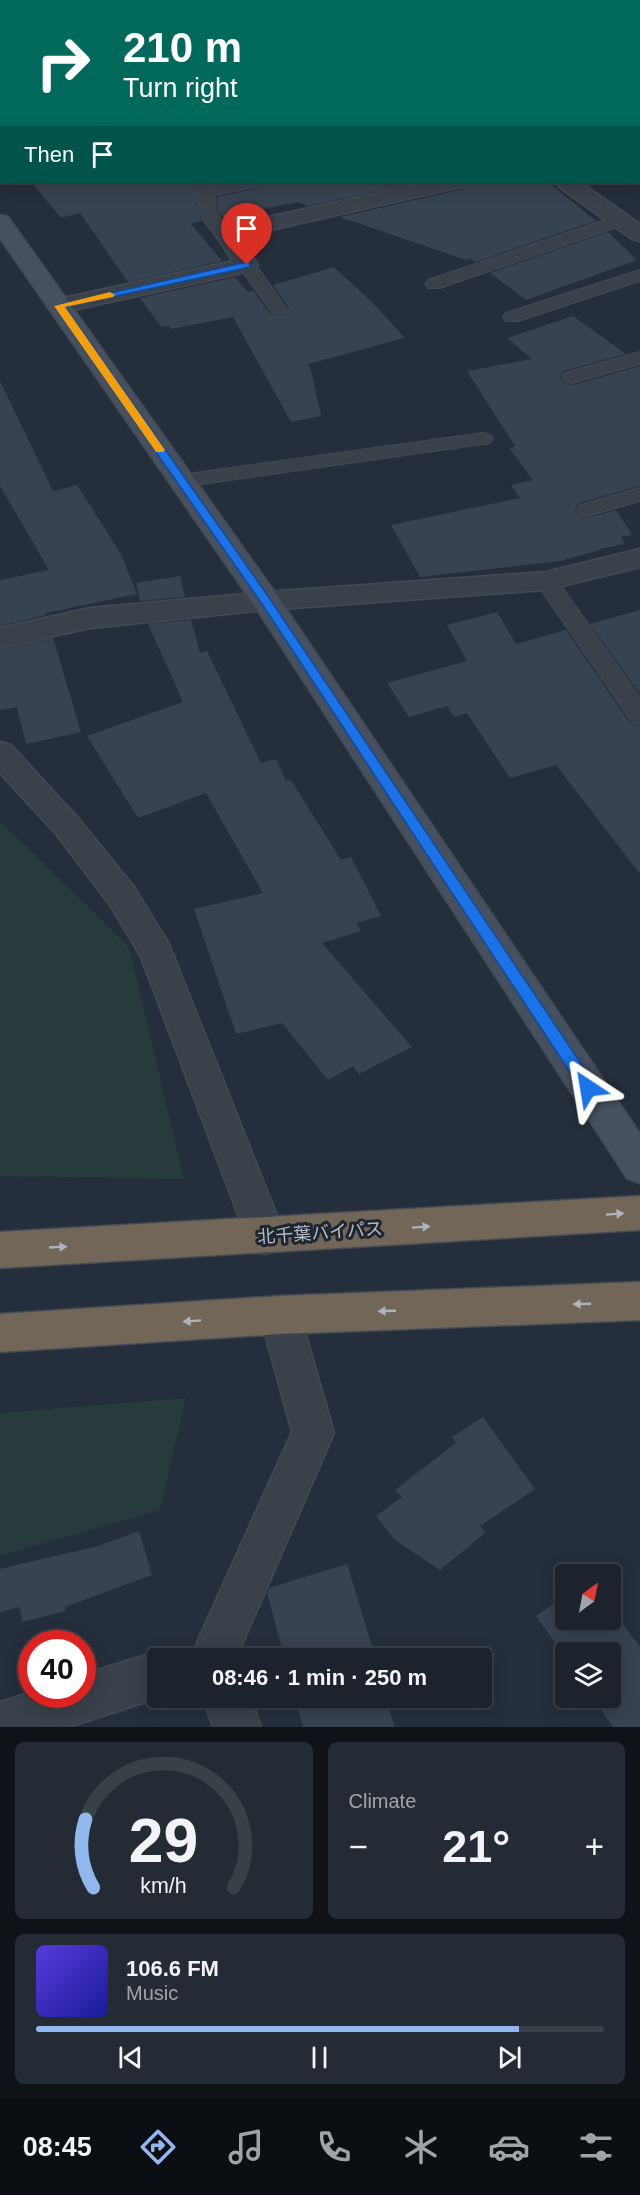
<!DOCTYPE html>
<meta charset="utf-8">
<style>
:root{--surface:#1c232c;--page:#252b34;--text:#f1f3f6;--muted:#a0a4a9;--line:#3a4048;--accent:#91b7ef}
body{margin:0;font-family:Arial,"Noto Sans JP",sans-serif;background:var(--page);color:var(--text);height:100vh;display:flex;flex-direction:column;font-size:22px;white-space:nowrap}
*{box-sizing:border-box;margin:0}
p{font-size:20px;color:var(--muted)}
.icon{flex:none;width:33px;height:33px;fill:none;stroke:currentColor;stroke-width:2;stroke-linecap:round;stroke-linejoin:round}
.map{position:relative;height:1727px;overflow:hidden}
.panel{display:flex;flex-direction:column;gap:15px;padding:15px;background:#0f1318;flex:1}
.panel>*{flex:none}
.banner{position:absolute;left:0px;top:0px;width:640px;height:183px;box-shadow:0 3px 15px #0003,0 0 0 2px var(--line);background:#00695c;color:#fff;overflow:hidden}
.needle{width:39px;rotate:32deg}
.buttons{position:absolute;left:555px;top:1564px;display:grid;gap:12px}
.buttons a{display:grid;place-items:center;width:66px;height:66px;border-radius:6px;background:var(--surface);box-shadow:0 3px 15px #0003,0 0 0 2px var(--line);font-size:30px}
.speed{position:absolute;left:18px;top:1630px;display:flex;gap:12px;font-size:30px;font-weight:700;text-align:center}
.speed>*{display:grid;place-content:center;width:78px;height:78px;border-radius:50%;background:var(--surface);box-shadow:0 3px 15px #0003,0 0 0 2px var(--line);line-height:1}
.speed .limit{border:9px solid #d22;background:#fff;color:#111}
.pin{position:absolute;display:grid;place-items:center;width:51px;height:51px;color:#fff;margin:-62px -26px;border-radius:50% 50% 50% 0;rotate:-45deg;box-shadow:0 0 6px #0007}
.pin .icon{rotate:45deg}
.me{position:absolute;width:66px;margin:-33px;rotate:327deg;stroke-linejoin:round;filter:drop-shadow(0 0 4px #0008)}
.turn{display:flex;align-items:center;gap:21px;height:126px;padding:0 24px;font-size:27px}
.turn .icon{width:78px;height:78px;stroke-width:2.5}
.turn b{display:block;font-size:42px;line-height:51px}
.then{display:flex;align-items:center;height:57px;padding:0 24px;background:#0003;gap:12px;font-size:22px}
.big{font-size:45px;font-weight:600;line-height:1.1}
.panel .widget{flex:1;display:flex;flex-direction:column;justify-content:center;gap:9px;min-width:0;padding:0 21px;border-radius:9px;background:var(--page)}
.panel .dial{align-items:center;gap:0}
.dial svg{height:156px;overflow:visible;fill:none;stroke:var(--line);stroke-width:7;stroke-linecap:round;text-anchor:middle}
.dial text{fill:var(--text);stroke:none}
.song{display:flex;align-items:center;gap:18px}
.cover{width:72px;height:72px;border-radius:9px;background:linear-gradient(135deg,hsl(250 70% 55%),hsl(240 70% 35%))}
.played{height:6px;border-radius:3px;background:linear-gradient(90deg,var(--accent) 85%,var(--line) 85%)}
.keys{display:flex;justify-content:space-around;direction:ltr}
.heat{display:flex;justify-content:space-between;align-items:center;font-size:33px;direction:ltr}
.panel .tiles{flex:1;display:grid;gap:15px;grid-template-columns:1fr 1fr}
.widget:last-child{grid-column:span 2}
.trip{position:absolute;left:147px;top:1648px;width:345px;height:60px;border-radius:6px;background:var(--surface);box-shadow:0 3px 15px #0003,0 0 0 2px var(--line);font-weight:600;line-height:60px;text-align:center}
.menu{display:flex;height:96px;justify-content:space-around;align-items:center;background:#0b0e12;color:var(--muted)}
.menu .icon{width:42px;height:42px}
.menu .on{color:var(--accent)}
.menu b{font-size:27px;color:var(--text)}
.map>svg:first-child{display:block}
.green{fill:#273a3c}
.building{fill:#384351}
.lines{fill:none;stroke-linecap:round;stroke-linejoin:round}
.lane-casing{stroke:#424a54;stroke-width:2}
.street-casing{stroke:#424a54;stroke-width:3}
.secondary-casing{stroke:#424a54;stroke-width:3}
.highway-casing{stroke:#444c56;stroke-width:3}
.lane{fill:#39414b;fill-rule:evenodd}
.street{fill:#39414b;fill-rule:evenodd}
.secondary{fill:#47505e;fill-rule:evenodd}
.highway{fill:#716657;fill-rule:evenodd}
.oneway{fill:#aeb3bc}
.route{fill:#1a73e8;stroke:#114b97;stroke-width:1.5}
.slow{fill:#f59e0b}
.labels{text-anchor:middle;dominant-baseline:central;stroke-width:6;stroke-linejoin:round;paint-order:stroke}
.street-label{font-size:18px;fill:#b5bcc7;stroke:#1e2630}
</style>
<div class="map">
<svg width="640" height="1727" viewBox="0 0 640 1727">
<rect width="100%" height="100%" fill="#252f3b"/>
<g class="green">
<polygon points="0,821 129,947 184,1179 0,1176"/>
<polygon points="186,1398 160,1510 0,1556 0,1413"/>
</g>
<g class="building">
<polygon points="31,182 222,182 198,187 196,204 202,221 191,224 222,261 128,282 80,213 61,218"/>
<polygon points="263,182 382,182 388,189 308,206 298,202 223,217 218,212 217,197 259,188"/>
<polygon points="469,182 548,182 596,221 475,262 470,258 466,260 340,217 464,189"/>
<polygon points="608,232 637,260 526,300 490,273"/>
<polygon points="334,267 373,303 405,338 308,364 311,370 321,416 291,422 233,317 171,329 169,326 161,327 140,298 235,277 248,292 253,291 270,314 284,315 289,308 273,285"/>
<polygon points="573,316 626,354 564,371 560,377 563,382 573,385 640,366 640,486 579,503 575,509 578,516 587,518 616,510 632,535 621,537 625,544 599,549 600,550 560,561 420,577 391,525 520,498 511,485 533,480 509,448 515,446 467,371 532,359 507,338"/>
<polygon points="0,381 53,491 77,485 121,554 137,594 46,613 46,615 0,626 0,580 49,570 0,486"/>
<polygon points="180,576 185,597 140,601 136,583"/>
<polygon points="640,610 640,694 590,624"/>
<polygon points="497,612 516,644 566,630 630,723 640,726 640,874 556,765 510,778 467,713 454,717 447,706 409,717 387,683 467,661 447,625"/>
<polygon points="191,620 200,653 207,651 261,763 276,759 286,781 291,780 341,860 351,857 381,916 357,923 361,931 322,943 412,1047 359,1074 353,1066 328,1080 282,1023 236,1034 194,909 263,893 206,793 138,818 87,736 183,702 148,624"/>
<polygon points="53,638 81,732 26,744 17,707 0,710 0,650"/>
<polygon points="483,1417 535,1489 480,1526 485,1533 440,1570 395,1540 376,1516 402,1497 395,1490 456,1443 452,1437"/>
<polygon points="139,1531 152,1575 65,1607 66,1611 22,1622 20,1607 0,1612 0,1569 98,1546"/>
<polygon points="347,1564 376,1659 285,1659 267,1593 269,1588"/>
<polygon points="566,1595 566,1620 610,1620 610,1607 640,1647 640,1727 613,1727 593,1698 610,1698 610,1653 566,1653 566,1658 536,1616"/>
<polygon points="295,1698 385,1698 395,1727 303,1727"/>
</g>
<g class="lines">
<defs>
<g id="lane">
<path d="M232 182H261L259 186 215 195 216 213 234 233 231 237C211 242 190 206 200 188Z"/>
<polygon points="384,182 401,182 413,193 411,197 399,197"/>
<polygon points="620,215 626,216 629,220 626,224 440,288 428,288 425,284 428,280"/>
<polygon points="247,260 253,261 284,305 287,309 284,313 272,313 238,265 241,261"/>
<polygon points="640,270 640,281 518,321 506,321 503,317 506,313"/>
<polygon points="640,352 640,364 572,383 565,381 562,377 565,373"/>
<polygon points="483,433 490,435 493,439 490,443 181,487 174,485 171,481 174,477 181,475"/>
<polygon points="640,488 640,501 587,516 580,515 577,510 580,505"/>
<polygon points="546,574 554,576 640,698 640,724 632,722 535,581 538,576"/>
</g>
<g id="street">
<rect x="639" y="8" width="1" height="12"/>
<rect x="0" y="18" width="2" height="12"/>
<polygon points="429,182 467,182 464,187 456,188 239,237 258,265 255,270 59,313 51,311 47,306 51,301 59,299 233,261 214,233 217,228"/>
<polygon points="557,182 580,182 640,224 640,241 632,239 559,187"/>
<polygon points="640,549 640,567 546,590 266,610 90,628 0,648 0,628 90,608 266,592 546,572"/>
<polygon points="0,742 11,745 78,818 134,887 169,944 285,1236 279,1249 265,1254 251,1249 141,957 110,905 56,834 0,773"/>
<polygon points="280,1296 294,1302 300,1315 334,1433 237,1656 238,1659 192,1659 198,1640 292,1432 260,1315 266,1302"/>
<polygon points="158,1651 175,1659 158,1659 158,1698 69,1727 0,1727 0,1702 32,1692 32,1695 82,1695 82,1675"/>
<polygon points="203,1698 251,1698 261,1727 213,1727"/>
</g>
<polygon id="secondary" points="0,215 8,217 276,594 640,1134 640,1183 627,1178 256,608 0,238"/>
<g id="highway">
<polygon points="640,1196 640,1230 0,1268 0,1232"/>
<polygon points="640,1282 640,1320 280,1334 0,1352 0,1314 280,1296"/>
</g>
</defs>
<use href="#lane" class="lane-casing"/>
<use href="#street" class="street-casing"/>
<use href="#secondary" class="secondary-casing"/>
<use href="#highway" class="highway-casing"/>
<use href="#lane" class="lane"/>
<use href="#street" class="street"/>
<use href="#secondary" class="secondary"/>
<use href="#highway" class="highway"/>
</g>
<defs><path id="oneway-solid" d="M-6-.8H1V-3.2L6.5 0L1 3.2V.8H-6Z" transform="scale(1.5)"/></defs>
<g class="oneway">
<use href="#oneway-solid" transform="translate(615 1214) rotate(-4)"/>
<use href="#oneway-solid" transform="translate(421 1227) rotate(-4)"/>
<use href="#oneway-solid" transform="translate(58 1247) rotate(-3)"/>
<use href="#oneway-solid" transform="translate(582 1304) rotate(178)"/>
<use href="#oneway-solid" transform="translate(387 1311) rotate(178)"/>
<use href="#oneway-solid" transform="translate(192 1321) rotate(176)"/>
</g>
<polygon class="route" points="247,262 250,263 250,267 65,307 270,599 594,1083 596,1088 594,1092 588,1094 583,1092 262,604 54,306"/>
<polygon class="slow" points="110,292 115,295 113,297 65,307 165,450 163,452 156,452 54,306"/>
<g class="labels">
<g class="street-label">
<text transform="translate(320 1233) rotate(-4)">北千葉バイパス</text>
</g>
</g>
</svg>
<div class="buttons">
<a><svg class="needle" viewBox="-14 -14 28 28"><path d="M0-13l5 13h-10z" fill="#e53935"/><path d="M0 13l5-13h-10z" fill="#a0a4a9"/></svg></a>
<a><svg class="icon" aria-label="layers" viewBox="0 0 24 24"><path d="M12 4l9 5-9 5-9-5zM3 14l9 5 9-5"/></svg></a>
</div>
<div class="speed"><div class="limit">40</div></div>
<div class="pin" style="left:247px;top:265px;background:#d93025"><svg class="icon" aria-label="arrive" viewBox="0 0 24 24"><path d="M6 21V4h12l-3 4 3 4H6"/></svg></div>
<svg class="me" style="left:588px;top:1088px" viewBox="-20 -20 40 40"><path d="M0-17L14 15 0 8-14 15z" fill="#1a73e8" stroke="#fff" stroke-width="4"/></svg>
<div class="trip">08:46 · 1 min · 250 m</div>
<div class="banner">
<div class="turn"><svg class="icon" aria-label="right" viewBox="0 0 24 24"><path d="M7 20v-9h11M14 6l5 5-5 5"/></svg><div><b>210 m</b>Turn right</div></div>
<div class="then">Then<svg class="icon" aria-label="arrive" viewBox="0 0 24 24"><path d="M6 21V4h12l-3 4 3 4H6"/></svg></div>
</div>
</div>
<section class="panel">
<div class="tiles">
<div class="widget dial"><svg viewBox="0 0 100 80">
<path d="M14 69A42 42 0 1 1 86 69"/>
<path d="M14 69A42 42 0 0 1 10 34" stroke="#91b7ef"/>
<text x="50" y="56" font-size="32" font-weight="700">29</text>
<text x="50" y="72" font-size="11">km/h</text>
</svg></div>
<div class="widget"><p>Climate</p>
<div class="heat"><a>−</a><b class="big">21°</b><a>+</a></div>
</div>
<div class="widget">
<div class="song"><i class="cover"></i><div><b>106.6 FM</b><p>Music</p></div></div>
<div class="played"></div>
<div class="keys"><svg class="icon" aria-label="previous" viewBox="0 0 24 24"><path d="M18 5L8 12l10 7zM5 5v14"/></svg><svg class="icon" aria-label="pause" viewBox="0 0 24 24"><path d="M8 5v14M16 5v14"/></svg><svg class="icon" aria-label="next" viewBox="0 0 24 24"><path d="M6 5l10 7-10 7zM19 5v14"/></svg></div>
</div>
</div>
</section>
<nav class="menu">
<b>08:45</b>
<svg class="icon on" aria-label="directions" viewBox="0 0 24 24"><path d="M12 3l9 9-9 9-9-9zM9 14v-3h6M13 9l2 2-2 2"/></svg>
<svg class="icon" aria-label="music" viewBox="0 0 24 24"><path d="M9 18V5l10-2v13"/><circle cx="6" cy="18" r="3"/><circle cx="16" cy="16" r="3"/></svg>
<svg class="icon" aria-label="phone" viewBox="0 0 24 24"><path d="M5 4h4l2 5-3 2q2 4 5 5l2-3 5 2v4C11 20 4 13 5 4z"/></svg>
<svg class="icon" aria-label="climate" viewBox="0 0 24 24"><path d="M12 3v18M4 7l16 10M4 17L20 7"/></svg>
<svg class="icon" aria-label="car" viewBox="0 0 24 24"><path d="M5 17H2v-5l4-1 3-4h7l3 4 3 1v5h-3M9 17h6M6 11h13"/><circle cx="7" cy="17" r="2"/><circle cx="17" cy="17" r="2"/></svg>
<svg class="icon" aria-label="filters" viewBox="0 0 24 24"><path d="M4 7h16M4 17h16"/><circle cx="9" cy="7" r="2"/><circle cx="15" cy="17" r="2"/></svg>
</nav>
